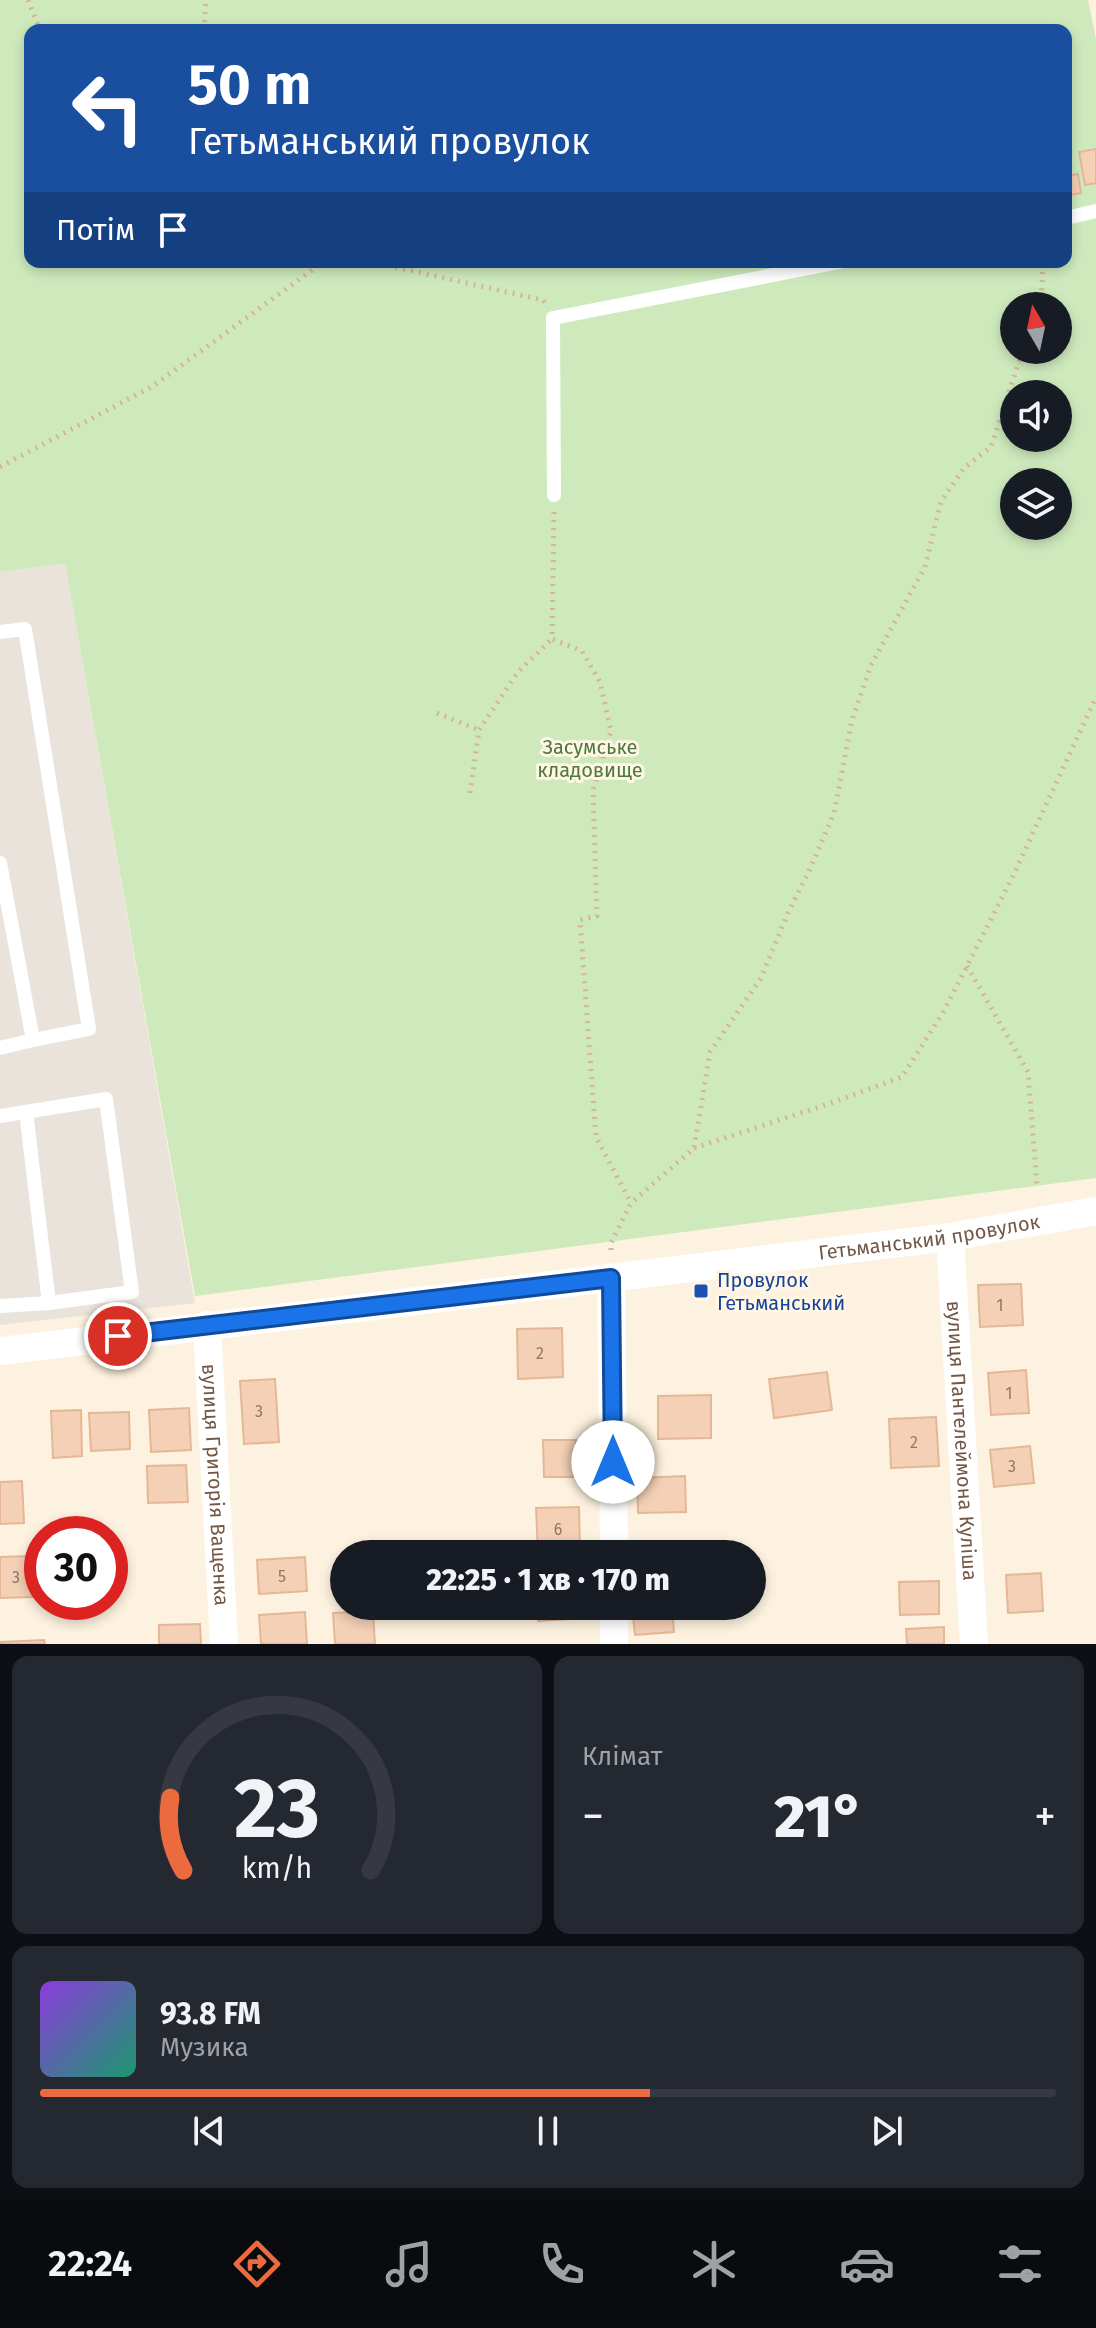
<!DOCTYPE html>
<html lang="uk">
<meta charset="utf-8">
<style>
:root{--surface:#171b24;--page:#242831;--text:#f1f3f6;--muted:#9ea1a6;--line:#363941;--accent:#eb6b3f}
body{margin:0;font-family:"Fira Sans",sans-serif;background:var(--page);color:var(--text);height:100vh;display:flex;flex-direction:column;font-size:30px;white-space:nowrap}
*{box-sizing:border-box;margin:0}
p{font-size:26px;color:var(--muted)}
.icon{flex:none;width:44px;height:44px;fill:none;stroke:currentColor;stroke-width:2;stroke-linecap:round;stroke-linejoin:round}
.map{position:relative;height:1644px;overflow:hidden}
.drawer{display:flex;flex-direction:column;gap:12px;padding:12px;background:#0d0f14;flex:1}
.drawer>*{flex:none}
.hud{position:absolute;left:24px;top:24px;width:1048px;height:244px;border-radius:16px;box-shadow:0 4px 12px #0003;background:#1a4fa0;color:#fff;overflow:hidden}
.needle{width:52px;rotate:351deg}
.tools{position:absolute;left:1000px;top:292px;display:grid;gap:16px}
.tools a{display:grid;place-items:center;width:72px;height:72px;border-radius:50%;background:var(--surface);box-shadow:0 4px 12px #0003;font-size:40px}
.speed{position:absolute;left:24px;top:1516px;display:flex;gap:16px;font-size:40px;font-weight:700;text-align:center}
.speed>*{display:grid;place-content:center;width:104px;height:104px;border-radius:50%;background:var(--surface);box-shadow:0 4px 12px #0003;line-height:1}
.speed .limit{border:12px solid #d22;background:#fff;color:#111}
.pin{position:absolute;display:grid;place-items:center;width:68px;height:68px;color:#fff;margin:-34px;border:4px solid #fff;border-radius:50%;box-shadow:0 2px 8px #0007}
.me{position:absolute;width:88px;margin:-44px;rotate:0deg;stroke-linejoin:round;filter:drop-shadow(0 0 6px #0008)}
.turn{display:flex;align-items:center;gap:28px;height:168px;padding:0 32px;font-size:36px}
.turn .icon{width:104px;height:104px;stroke-width:2.5}
.turn b{display:block;font-size:56px;line-height:68px}
.then{display:flex;align-items:center;height:76px;padding:0 32px;background:#0003;gap:16px;font-size:30px}
.big{font-size:60px;font-weight:800;line-height:1.1}
.drawer .card{flex:1;display:flex;flex-direction:column;justify-content:center;gap:12px;min-width:0;padding:0 28px;border-radius:16px;background:var(--page)}
.drawer .dial{align-items:center;gap:0}
.dial svg{height:208px;overflow:visible;fill:none;stroke:var(--line);stroke-width:7;stroke-linecap:round;text-anchor:middle}
.dial text{fill:var(--text);stroke:none}
.song{display:flex;align-items:center;gap:24px}
.cover{width:96px;height:96px;border-radius:12px;background:linear-gradient(135deg,hsl(270 70% 55%),hsl(160 70% 35%))}
.played{height:8px;border-radius:4px;background:linear-gradient(90deg,var(--accent) 60%,var(--line) 60%)}
.keys{display:flex;justify-content:space-around;direction:ltr}
.heat{display:flex;justify-content:space-between;align-items:center;font-size:44px;direction:ltr}
.drawer .tiles{flex:1;display:grid;gap:12px;grid-template-columns:1fr 1fr}
.card:last-child{grid-column:span 2}
.trip{position:absolute;left:330px;top:1540px;width:436px;height:80px;border-radius:40px;background:var(--surface);box-shadow:0 4px 12px #0003;font-weight:800;line-height:80px;text-align:center}
.menu{display:flex;height:128px;justify-content:space-around;align-items:center;background:#090b0e;color:var(--muted)}
.menu .icon{width:56px;height:56px}
.menu .active{color:var(--accent)}
.menu b{font-size:36px;color:var(--text)}
.map>svg:first-child{display:block}
.industrial{fill:#eae3db}
.green{fill:#ceeabd;fill-rule:evenodd}
.building{fill:#f3d0b6;stroke:#e6b796;stroke-width:2}
.lines{fill:none;stroke-linecap:round;stroke-linejoin:round}
.path{stroke:#d7b399;stroke-width:5;stroke-dasharray:2 6;stroke-linecap:butt}
.service{stroke:#fff;stroke-width:14}
.minor{stroke:#fff;stroke-width:28}
.route-casing{stroke:#114b97;stroke-width:20}
.route{stroke:#1a73e8;stroke-width:14}
.transit-dot{fill:#1a4fb4;stroke:#fff6e5;stroke-width:3}
.labels{text-anchor:middle;dominant-baseline:central;stroke-width:6;stroke-linejoin:round;paint-order:stroke}
.number-label{font-size:16px;fill:#937662}
.park-label{font-size:20px;fill:#4d793e;stroke:#fff6e5}
.street-label{font-size:20px;fill:#735846;stroke:#fff6e5}
.transit-label{font-size:20px;fill:#164399;stroke:#fff6e5;text-anchor:start}
</style>
<div class="map">
<svg width="1096" height="1644" viewBox="0 0 1096 1644">
<rect width="100%" height="100%" fill="#fdf2df"/>
<polygon class="industrial" points="65,562 195,1303 0,1325 0,572"/>
<path class="green" d="M0 0H1088L1096 39V1178L195 1296 65 563 0 572ZM30 30H1066V262H30ZM1014 306H1058V350H1014ZM1014 394H1058V438H1014ZM1014 482H1058V526H1014Z"/>
<g class="building">
<polygon points="1096,149 1096,183 1085,185 1079,152"/>
<polygon points="1078,174 1081,193 1066,196 1066,176"/>
<polygon points="1021,1284 1023,1325 980,1327 978,1285"/>
<polygon points="562,1328 563,1377 518,1379 517,1329"/>
<polygon points="1026,1370 1029,1413 991,1415 988,1373"/>
<polygon points="827,1372 832,1410 774,1418 769,1379"/>
<polygon points="275,1379 279,1442 244,1444 240,1381"/>
<polygon points="711,1395 711,1438 658,1439 658,1396"/>
<polygon points="189,1408 191,1450 151,1452 149,1410"/>
<polygon points="81,1410 82,1456 53,1458 51,1411"/>
<polygon points="129,1412 130,1449 91,1451 89,1413"/>
<polygon points="936,1417 939,1466 891,1468 889,1419"/>
<polygon points="543,1440 576,1440 576,1477 544,1477"/>
<polygon points="1030,1446 1034,1483 994,1487 990,1450"/>
<polygon points="186,1465 188,1502 148,1503 147,1466"/>
<polygon points="685,1476 686,1512 638,1513 637,1478"/>
<polygon points="22,1481 24,1523 0,1524 0,1482"/>
<polygon points="579,1507 580,1550 538,1552 536,1508"/>
<polygon points="637,1546 700,1547 700,1554 637,1554"/>
<polygon points="30,1556 32,1597 0,1598 0,1557"/>
<polygon points="305,1557 307,1591 259,1594 257,1560"/>
<polygon points="1041,1573 1043,1611 1008,1613 1006,1575"/>
<polygon points="939,1581 939,1614 900,1615 899,1582"/>
<polygon points="537,1606 585,1606 586,1618 538,1621"/>
<polygon points="672,1606 674,1632 635,1635 632,1608"/>
<polygon points="373,1611 375,1644 335,1644 333,1613"/>
<polygon points="305,1612 307,1644 261,1644 259,1615"/>
<polygon points="200,1624 201,1644 159,1644 159,1625"/>
<polygon points="944,1627 944,1644 907,1644 906,1629"/>
<polygon points="44,1640 45,1644 0,1644 0,1642"/>
</g>
<g class="lines">
<g class="path">
<polyline points="28,0 40,30"/>
<polyline points="204,30 206,0"/>
<polyline points="372,262 543,300 545,303"/>
<polyline points="1041,306 1043,262"/>
<polyline points="0,467 153,386 323,262"/>
<polyline points="554,512 552,639 582,651 600,682 611,731 593,790 597,916 580,920 596,1137 631,1203"/>
<polyline points="437,713 479,730"/>
<polyline points="470,793 479,730 518,672 552,639"/>
<polyline points="967,966 1028,1072 1037,1186"/>
<polyline points="694,1148 828,1104 902,1077 944,1011 1013,876 1096,697"/>
<polyline points="611,1250 611,1243 631,1203 694,1148 710,1052 761,978 788,913 809,871 834,813 852,720 871,665 925,567 941,501 965,467 991,447 1019,361 1038,357 1038,350"/>
</g>
<g class="service">
<polyline points="1066,218 1096,211"/>
<polyline points="554,495 553,318 840,262"/>
<polyline points="0,632 25,629 89,1029 33,1040 0,863"/>
<polyline points="0,1048 33,1040"/>
<polyline points="26,1112 49,1303"/>
<polyline points="0,1116 106,1099 132,1292 49,1303 0,1306"/>
</g>
<g class="minor">
<path id="s1" d="M950 1237 974 1644"/>
<polyline points="611,1278 614,1554"/>
<path id="s2" d="M207 1325 224 1644"/>
<path id="s3" d="M0 1351 950 1237 1096 1211"/>
<polyline points="614,1606 614,1644"/>
</g>
</g>
<g class="lines">
<defs>
<polyline id="route" points="118,1336 611,1278 613,1462"/>
</defs>
<use href="#route" class="route-casing"/>
<use href="#route" class="route"/>
</g>
<rect class="transit-dot" x="693" y="1283" width="16" height="16" rx="4"/>
<g class="labels">
<g class="number-label">
<text x="1000" y="1305">1</text>
<text x="540" y="1353">2</text>
<text x="1009" y="1393">1</text>
<text x="259" y="1411">3</text>
<text x="914" y="1442">2</text>
<text x="1012" y="1466">3</text>
<text x="558" y="1529">6</text>
<text x="282" y="1576">5</text>
<text x="16" y="1577">3</text>
</g>
<g class="park-label">
<text x="590" y="747">Засумське<tspan x="590" dy="23">кладовище</tspan></text>
</g>
<g class="street-label">
<text stroke="none"><textPath href="#s3" startOffset="936">Гетьманський провулок</textPath></text>
<text stroke="none"><textPath href="#s1" startOffset="204">вулиця Пантелеймона Куліша</textPath></text>
<text stroke="none"><textPath href="#s2" startOffset="160">вулиця Григорія Ващенка</textPath></text>
</g>
<g class="transit-label">
<text x="717" y="1280">Провулок<tspan x="717" dy="23">Гетьманський</tspan></text>
</g>
</g>
</svg>
<div class="tools">
<a><svg class="needle" viewBox="-14 -14 28 28"><path d="M0-13l5 13h-10z" fill="#e53935"/><path d="M0 13l5-13h-10z" fill="#9ea1a6"/></svg></a>
<a><svg class="icon" aria-label="sound" viewBox="0 0 24 24"><path d="M4 9h4l5-4v14l-5-4H4zM17 9q2 3 0 6"/></svg></a>
<a><svg class="icon" aria-label="layers" viewBox="0 0 24 24"><path d="M12 4l9 5-9 5-9-5zM3 14l9 5 9-5"/></svg></a>
</div>
<div class="speed"><div class="limit">30</div></div>
<div class="pin" style="left:118px;top:1336px;background:#d93025"><svg class="icon" aria-label="arrive" viewBox="0 0 24 24"><path d="M6 21V4h12l-3 4 3 4H6"/></svg></div>
<svg class="me" style="left:613px;top:1462px" viewBox="-20 -20 40 40"><circle r="19" fill="#fff"/><path d="M0-13L10 11 0 6-10 11z" fill="#1a73e8"/></svg>
<div class="trip">22:25 · 1 хв · 170 m</div>
<div class="hud">
<div class="turn"><svg class="icon" aria-label="left" viewBox="0 0 24 24"><path d="M17 20v-9H6M10 6l-5 5 5 5"/></svg><div><b>50 m</b>Гетьманський провулок</div></div>
<div class="then">Потім<svg class="icon" aria-label="arrive" viewBox="0 0 24 24"><path d="M6 21V4h12l-3 4 3 4H6"/></svg></div>
</div>
</div>
<section class="drawer">
<div class="tiles">
<div class="card dial"><svg viewBox="0 0 100 80">
<path d="M14 69A42 42 0 1 1 86 69"/>
<path d="M14 69A42 42 0 0 1 9 41" stroke="#eb6b3f"/>
<text x="50" y="56" font-size="32" font-weight="700">23</text>
<text x="50" y="72" font-size="11">km/h</text>
</svg></div>
<div class="card"><p>Клімат</p>
<div class="heat"><a>−</a><b class="big">21°</b><a>+</a></div>
</div>
<div class="card">
<div class="song"><i class="cover"></i><div><b>93.8 FM</b><p>Музика</p></div></div>
<div class="played"></div>
<div class="keys"><svg class="icon" aria-label="previous" viewBox="0 0 24 24"><path d="M18 5L8 12l10 7zM5 5v14"/></svg><svg class="icon" aria-label="pause" viewBox="0 0 24 24"><path d="M8 5v14M16 5v14"/></svg><svg class="icon" aria-label="next" viewBox="0 0 24 24"><path d="M6 5l10 7-10 7zM19 5v14"/></svg></div>
</div>
</div>
</section>
<nav class="menu">
<b>22:24</b>
<svg class="icon active" aria-label="directions" viewBox="0 0 24 24"><path d="M12 3l9 9-9 9-9-9zM9 14v-3h6M13 9l2 2-2 2"/></svg>
<svg class="icon" aria-label="music" viewBox="0 0 24 24"><path d="M9 18V5l10-2v13"/><circle cx="6" cy="18" r="3"/><circle cx="16" cy="16" r="3"/></svg>
<svg class="icon" aria-label="phone" viewBox="0 0 24 24"><path d="M5 4h4l2 5-3 2q2 4 5 5l2-3 5 2v4C11 20 4 13 5 4z"/></svg>
<svg class="icon" aria-label="climate" viewBox="0 0 24 24"><path d="M12 3v18M4 7l16 10M4 17L20 7"/></svg>
<svg class="icon" aria-label="car" viewBox="0 0 24 24"><path d="M5 17H2v-5l4-1 3-4h7l3 4 3 1v5h-3M9 17h6M6 11h13"/><circle cx="7" cy="17" r="2"/><circle cx="17" cy="17" r="2"/></svg>
<svg class="icon" aria-label="filters" viewBox="0 0 24 24"><path d="M4 7h16M4 17h16"/><circle cx="9" cy="7" r="2"/><circle cx="15" cy="17" r="2"/></svg>
</nav>
